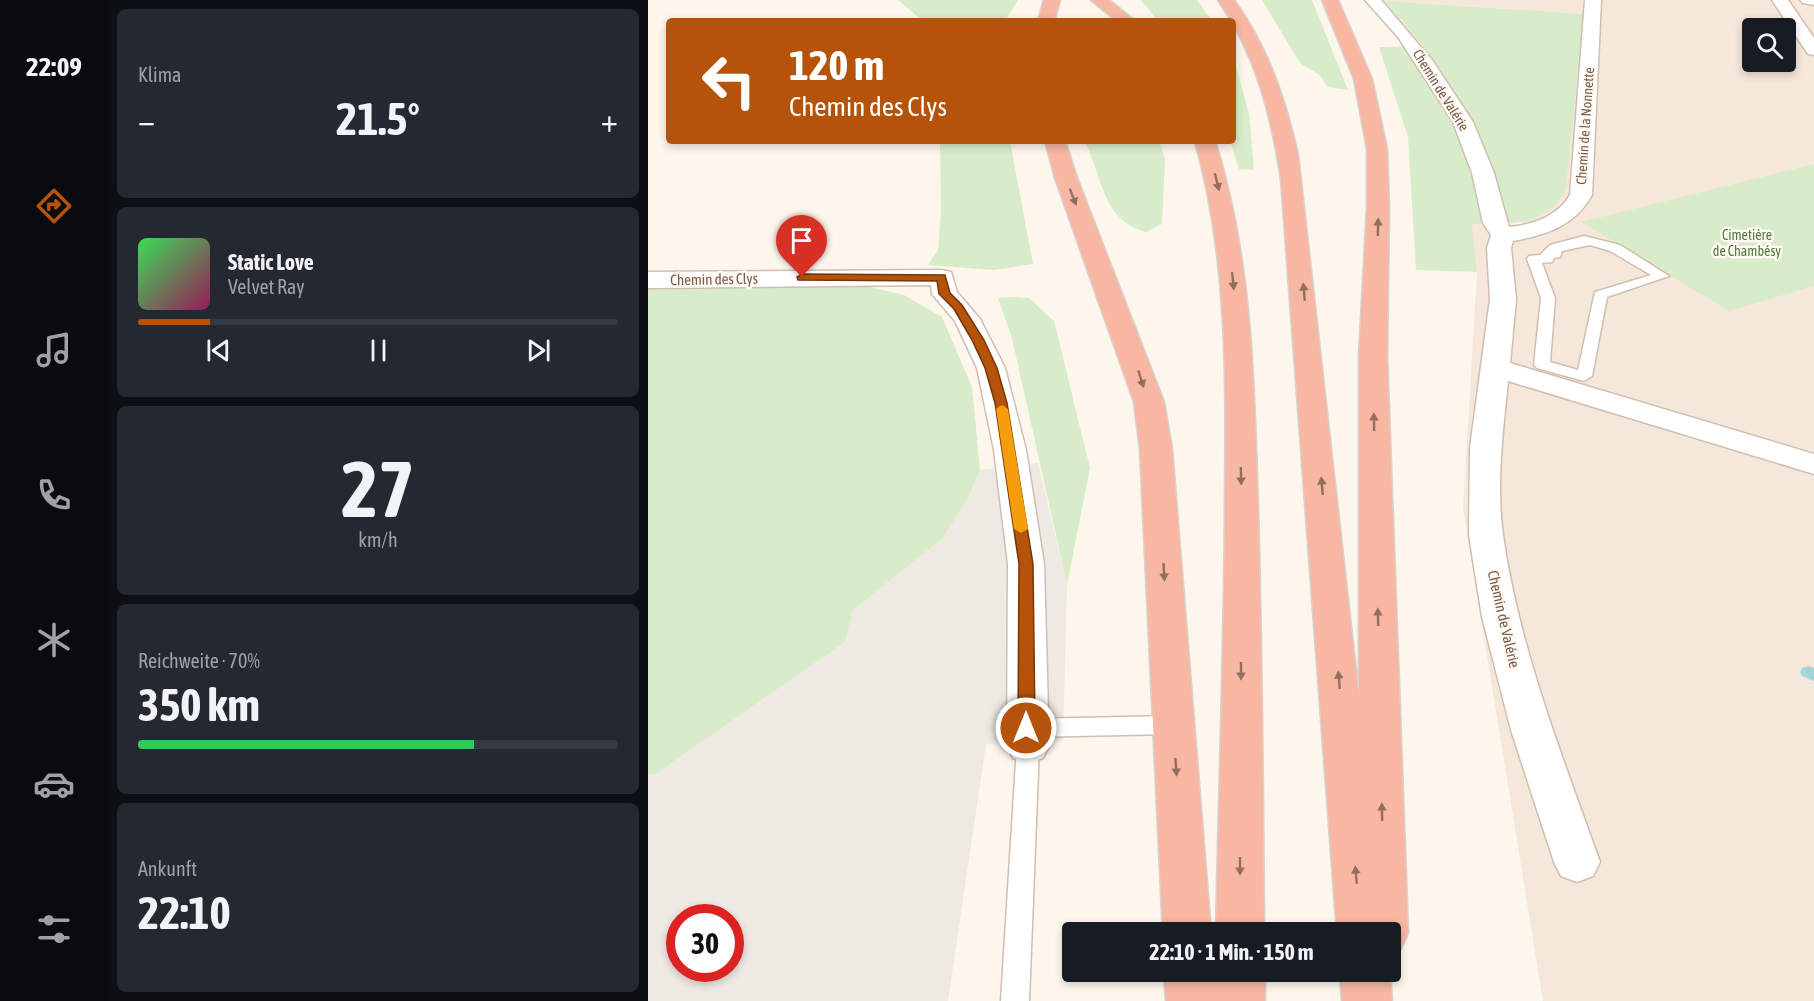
<!DOCTYPE html>
<html lang="de">
<meta charset="utf-8">
<style>
:root{--surface:#171b24;--page:#242831;--text:#f1f3f6;--muted:#9ea1a6;--line:#363941;--accent:#b45309}
body{margin:0;font-family:"Asap Condensed",sans-serif;background:var(--page);color:var(--text);height:100vh;display:flex;flex-direction:column;font-size:22px;white-space:nowrap}
*{box-sizing:border-box;margin:0}
p{font-size:20px;color:var(--muted)}
.icon{flex:none;width:33px;height:33px;fill:none;stroke:currentColor;stroke-width:2;stroke-linecap:round;stroke-linejoin:round}
.map{position:relative;flex:1;overflow:hidden}
.details{display:flex;flex-direction:column;gap:9px;padding:9px;background:#0d0f14;width:540px}
.details>*{flex:none}
.banner{position:absolute;left:18px;top:18px;width:570px;height:126px;border-radius:6px;box-shadow:0 3px 9px #0003;background:#b45309;color:#fff;overflow:hidden}
.fabs{position:absolute;left:1094px;top:18px;display:grid;gap:12px}
.fabs a{display:grid;place-items:center;width:54px;height:54px;border-radius:6px;background:var(--surface);box-shadow:0 3px 9px #0003;font-size:30px}
.speed{position:absolute;left:18px;top:904px;display:flex;gap:12px;font-size:30px;font-weight:700;text-align:center}
.speed>*{display:grid;place-content:center;width:78px;height:78px;border-radius:50%;background:var(--surface);box-shadow:0 3px 9px #0003;line-height:1}
.speed .limit{border:9px solid #d22;background:#fff;color:#111}
.pin{position:absolute;display:grid;place-items:center;width:51px;height:51px;color:#fff;margin:-62px -26px;border-radius:50% 50% 50% 0;rotate:-45deg;box-shadow:0 0 6px #0007}
.pin .icon{rotate:45deg}
.me{position:absolute;width:66px;margin:-33px;rotate:0deg;stroke-linejoin:round;filter:drop-shadow(0 0 4px #0008)}
.turn{display:flex;align-items:center;gap:21px;height:126px;padding:0 24px;font-size:27px}
.turn .icon{width:78px;height:78px;stroke-width:2.5}
.turn b{display:block;font-size:42px;line-height:51px}
.big{font-size:45px;font-weight:700;line-height:1.1}
.details .widget{flex:1;display:flex;flex-direction:column;justify-content:center;gap:9px;min-width:0;padding:0 21px;border-radius:9px;background:var(--page)}
.details .dial{align-items:center;gap:0}
.dial b{font-size:78px;line-height:1}
.song{display:flex;align-items:center;gap:18px}
.cover{width:72px;height:72px;border-radius:9px;background:linear-gradient(135deg,hsl(130 70% 55%),hsl(330 70% 35%))}
.played{height:6px;border-radius:3px;background:linear-gradient(90deg,var(--accent) 15%,var(--line) 15%)}
.keys{display:flex;justify-content:space-around;direction:ltr}
.heat{display:flex;justify-content:space-between;align-items:center;font-size:33px;direction:ltr}
.charge{height:9px;border-radius:4px;background:linear-gradient(90deg,#34c759 70%,var(--line) 0)}
.trip{position:absolute;left:414px;top:922px;width:339px;height:60px;border-radius:6px;background:var(--surface);box-shadow:0 3px 9px #0003;font-weight:700;line-height:60px;text-align:center}
main{display:flex;flex:1;min-height:0}
.menu{display:flex;flex-direction:column;width:108px;justify-content:space-around;align-items:center;background:#090b0e;color:var(--muted)}
.menu .icon{width:42px;height:42px}
.menu .active{color:var(--accent)}
.menu b{font-size:27px;color:var(--text)}
.map>svg:first-child{display:block}
.residential{fill:#f5e8da;fill-rule:evenodd}
.industrial{fill:#efe9e4;fill-rule:evenodd}
.green{fill:#d8ecc9}
.lines{fill:none;stroke-linecap:round;stroke-linejoin:round}
.stream{fill:#a5d3da;fill-rule:evenodd}
.lane-casing{stroke:#d1beb0;stroke-width:3}
.street-casing{stroke:#d1beb0;stroke-width:3}
.highway-casing{stroke:#dad1cd;stroke-width:3}
.lane{fill:#fff;fill-rule:evenodd}
.street{fill:#fff;fill-rule:evenodd}
.highway{fill:#f7b7a3;fill-rule:evenodd}
.oneway{fill:#936e5e}
.route{fill:#b45309;stroke:#753606;stroke-width:1.5}
.slow{fill:#f59e0b}
.labels{text-anchor:middle;dominant-baseline:central;stroke-width:5;stroke-linejoin:round;paint-order:stroke}
.far-street-label{font-size:14px;fill:#7a5c4d;stroke:#fffaf3}
.far-park-label{font-size:14px;fill:#537a41;stroke:#fffaf3}
.street-label{font-size:15px;fill:#7a5c4d;stroke:#fffaf3}
</style>
<main>
<nav class="menu">
<b>22:09</b>
<svg class="icon active" aria-label="directions" viewBox="0 0 24 24"><path d="M12 3l9 9-9 9-9-9zM9 14v-3h6M13 9l2 2-2 2"/></svg>
<svg class="icon" aria-label="music" viewBox="0 0 24 24"><path d="M9 18V5l10-2v13"/><circle cx="6" cy="18" r="3"/><circle cx="16" cy="16" r="3"/></svg>
<svg class="icon" aria-label="phone" viewBox="0 0 24 24"><path d="M5 4h4l2 5-3 2q2 4 5 5l2-3 5 2v4C11 20 4 13 5 4z"/></svg>
<svg class="icon" aria-label="climate" viewBox="0 0 24 24"><path d="M12 3v18M4 7l16 10M4 17L20 7"/></svg>
<svg class="icon" aria-label="car" viewBox="0 0 24 24"><path d="M5 17H2v-5l4-1 3-4h7l3 4 3 1v5h-3M9 17h6M6 11h13"/><circle cx="7" cy="17" r="2"/><circle cx="17" cy="17" r="2"/></svg>
<svg class="icon" aria-label="filters" viewBox="0 0 24 24"><path d="M4 7h16M4 17h16"/><circle cx="9" cy="7" r="2"/><circle cx="15" cy="17" r="2"/></svg>
</nav>
<section class="details">
<div class="widget"><p>Klima</p>
<div class="heat"><a>−</a><b class="big">21.5°</b><a>+</a></div>
</div>
<div class="widget">
<div class="song"><i class="cover"></i><div><b>Static Love</b><p>Velvet Ray</p></div></div>
<div class="played"></div>
<div class="keys"><svg class="icon" aria-label="previous" viewBox="0 0 24 24"><path d="M18 5L8 12l10 7zM5 5v14"/></svg><svg class="icon" aria-label="pause" viewBox="0 0 24 24"><path d="M8 5v14M16 5v14"/></svg><svg class="icon" aria-label="next" viewBox="0 0 24 24"><path d="M6 5l10 7-10 7zM19 5v14"/></svg></div>
</div>
<div class="widget dial"><b>27</b><p>km/h</p></div>
<div class="widget"><p>Reichweite · 70%</p><b class="big">350 km</b><div class="charge"></div></div>
<div class="widget"><p>Ankunft</p><b class="big">22:10</b></div>
</section>
<div class="map">
<svg width="1166" height="1001" viewBox="0 0 1166 1001">
<rect width="100%" height="100%" fill="#fdf6ec"/>
<path class="residential" d="M719 0H1166V1001H895L815 508 829 272 823 224H873L936 14ZM1104 28H1137V62H1104Z"/>
<path class="industrial" d="M390 463 419 585 415 740 338 744 300 1001H0V774H8L197 642 205 610 295 538 319 500 332 470ZM32 918H82V969H32Z"/>
<g class="green">
<polygon points="250,0 370,0 357,21 275,21"/>
<polygon points="493,0 549,0 564,21 510,21"/>
<polygon points="614,0 664,0 700,90 679,87 673,76 652,63"/>
<path d="M736 1 936 14 918 188C899 228 862 224 824 224L829 272 768 270 760 137 731 47 775 46Z"/>
<polygon points="585,56 601,113 606,170 591,169 582,141 585,141"/>
<polygon points="292,141 362,141 385,264 346,270 280,265 290,250 293,211"/>
<path d="M436 141H511L517 159 514 224 498 232C453 220 455 175 436 141Z"/>
<polygon points="1166,164 1166,286 1081,311 933,222"/>
<polygon points="217,286 256,295 294,317 324,387 332,470 319,500 295,538 205,610 197,642 8,774 0,774 0,288"/>
<polygon points="368,297 381,298 406,321 442,468 419,585 364,338 350,298"/>
</g>
<g class="lines">
<polygon class="stream" points="1160,666 1166,668 1166,681 1154,676 1152,672 1154,668"/>
<defs>
<g id="lane">
<path d="M936 236 972 245 1021 276 959 297 944 376 936 381 889 368 886 365 893 298 879 259 881 256 892 255 902 245ZM942 245 962 251 1003 275 947 292 930 370 902 362 907 298 894 263 904 262 906 258 912 257 914 251Z"/>
<polygon points="526,716 534,719 537,725 534,731 526,734 378,737 370,734 367,728 370,722 378,719"/>
<polygon points="380,737 388,740 391,746 381,1001 353,1001 369,746 372,740"/>
</g>
<g id="street">
<path d="M717 0H733L784 60 825 122 846 173 861 227C885 225 910 216 922 195L937 0H953L944 195C927 226 898 235 865 241L863 248 868 299 862 363 1166 454V474L860 381C855 432 848 484 855 535 871 648 914 756 952 862L945 876 929 882 913 876 906 862 863 730 834 617 821 535 822 448 842 299 839 248 843 235 835 223 824 173 805 122 750 37Z"/>
<polygon points="1124,0 1140,0 1166,38 1166,55 1160,54"/>
<polygon points="1152,0 1166,0 1166,5 1155,3"/>
<polygon points="294,270 303,272 309,292 332,319 357,368 378,450 396,564 401,746 395,758 380,763 365,758 359,746 360,564 346,450 329,368 307,321 284,294 283,285 0,288 0,272"/>
</g>
<g id="highway">
<polygon points="396,0 412,0 406,21 390,21"/>
<polygon points="443,0 461,0 487,21 469,21"/>
<path d="M570 0H586C620 47 637 98 650 155L711 698V356L719 208V149L706 79 674 0H690L724 79 739 149 741 208 739 356 760 933 753 949 742 953V933H689L633 179C623 114 608 55 570 0Z"/>
<polygon points="397,141 417,141 429,178 516,402 524,449 563,933 515,933 492,449 486,402 407,178"/>
<path d="M547 141H567C605 261 606 385 610 510 614 651 615 792 616 933H568C571 792 576 651 577 511 578 386 581 262 547 141Z"/>
<polygon points="516,972 566,972 567,983 567,972 617,972 617,1001 518,1001"/>
<polygon points="692,972 742,972 744,1001 694,1001"/>
</g>
</defs>
<use href="#lane" class="lane-casing"/>
<use href="#street" class="street-casing"/>
<use href="#highway" class="highway-casing"/>
<use href="#lane" class="lane"/>
<use href="#street" class="street"/>
<use href="#highway" class="highway"/>
</g>
<defs><path id="oneway-solid" d="M-6-.8H1V-3.2L6.5 0L1 3.2V.8H-6Z" transform="scale(1.5)"/></defs>
<g class="oneway">
<use href="#oneway-solid" transform="translate(569 182) rotate(76)"/>
<use href="#oneway-solid" transform="translate(425 197) rotate(69)"/>
<use href="#oneway-solid" transform="translate(730 227) rotate(-89)"/>
<use href="#oneway-solid" transform="translate(585 281) rotate(84)"/>
<use href="#oneway-solid" transform="translate(656 292) rotate(-95)"/>
<use href="#oneway-solid" transform="translate(493 379) rotate(72)"/>
<use href="#oneway-solid" transform="translate(726 422) rotate(-91)"/>
<use href="#oneway-solid" transform="translate(593 476) rotate(89)"/>
<use href="#oneway-solid" transform="translate(674 486) rotate(-95)"/>
<use href="#oneway-solid" transform="translate(516 572) rotate(87)"/>
<use href="#oneway-solid" transform="translate(730 617) rotate(-91)"/>
<use href="#oneway-solid" transform="translate(593 671) rotate(90)"/>
<use href="#oneway-solid" transform="translate(691 680) rotate(-95)"/>
<use href="#oneway-solid" transform="translate(528 767) rotate(86)"/>
<use href="#oneway-solid" transform="translate(734 812) rotate(-91)"/>
<use href="#oneway-solid" transform="translate(592 866) rotate(90)"/>
<use href="#oneway-solid" transform="translate(708 875) rotate(-95)"/>
</g>
<polygon class="route" points="154,274 297,275 302,293 314,305 336,340 349,368 359,403 385,564 387,728 384,733 372,733 370,728 371,564 347,403 337,368 324,340 306,309 291,294 289,281 150,280 149,277"/>
<polygon class="slow" points="354,405 360,409 380,529 373,533 366,529 348,409"/>
<g class="labels">
<g class="far-street-label">
<text transform="translate(793 90) rotate(58)">Chemin de Valérie</text>
<text transform="translate(937 126) rotate(-86)">Chemin de la Nonnette</text>
</g>
<g class="far-park-label">
<text x="1099" y="235">Cimetière<tspan x="1099" dy="16">de Chambésy</tspan></text>
</g>
<g class="street-label">
<text transform="translate(66 279) rotate(-1)">Chemin des Clys</text>
<text transform="translate(856 619) rotate(77)">Chemin de Valérie</text>
</g>
</g>
</svg>
<div class="fabs">
<a><svg class="icon" aria-label="search" viewBox="0 0 24 24"><circle cx="10" cy="10" r="6"/><path d="M15 15l6 6"/></svg></a>
</div>
<div class="speed"><div class="limit">30</div></div>
<div class="pin" style="left:154px;top:277px;background:#d93025"><svg class="icon" aria-label="arrive" viewBox="0 0 24 24"><path d="M6 21V4h12l-3 4 3 4H6"/></svg></div>
<svg class="me" style="left:378px;top:728px" viewBox="-20 -20 40 40"><circle r="17" fill="#b45309" stroke="#fff" stroke-width="3"/><path d="M0-11L8 9 0 5-8 9z" fill="#fff"/></svg>
<div class="trip">22:10 · 1 Min. · 150 m</div>
<div class="banner">
<div class="turn"><svg class="icon" aria-label="left" viewBox="0 0 24 24"><path d="M17 20v-9H6M10 6l-5 5 5 5"/></svg><div><b>120 m</b>Chemin des Clys</div></div>
</div>
</div>
</main>
